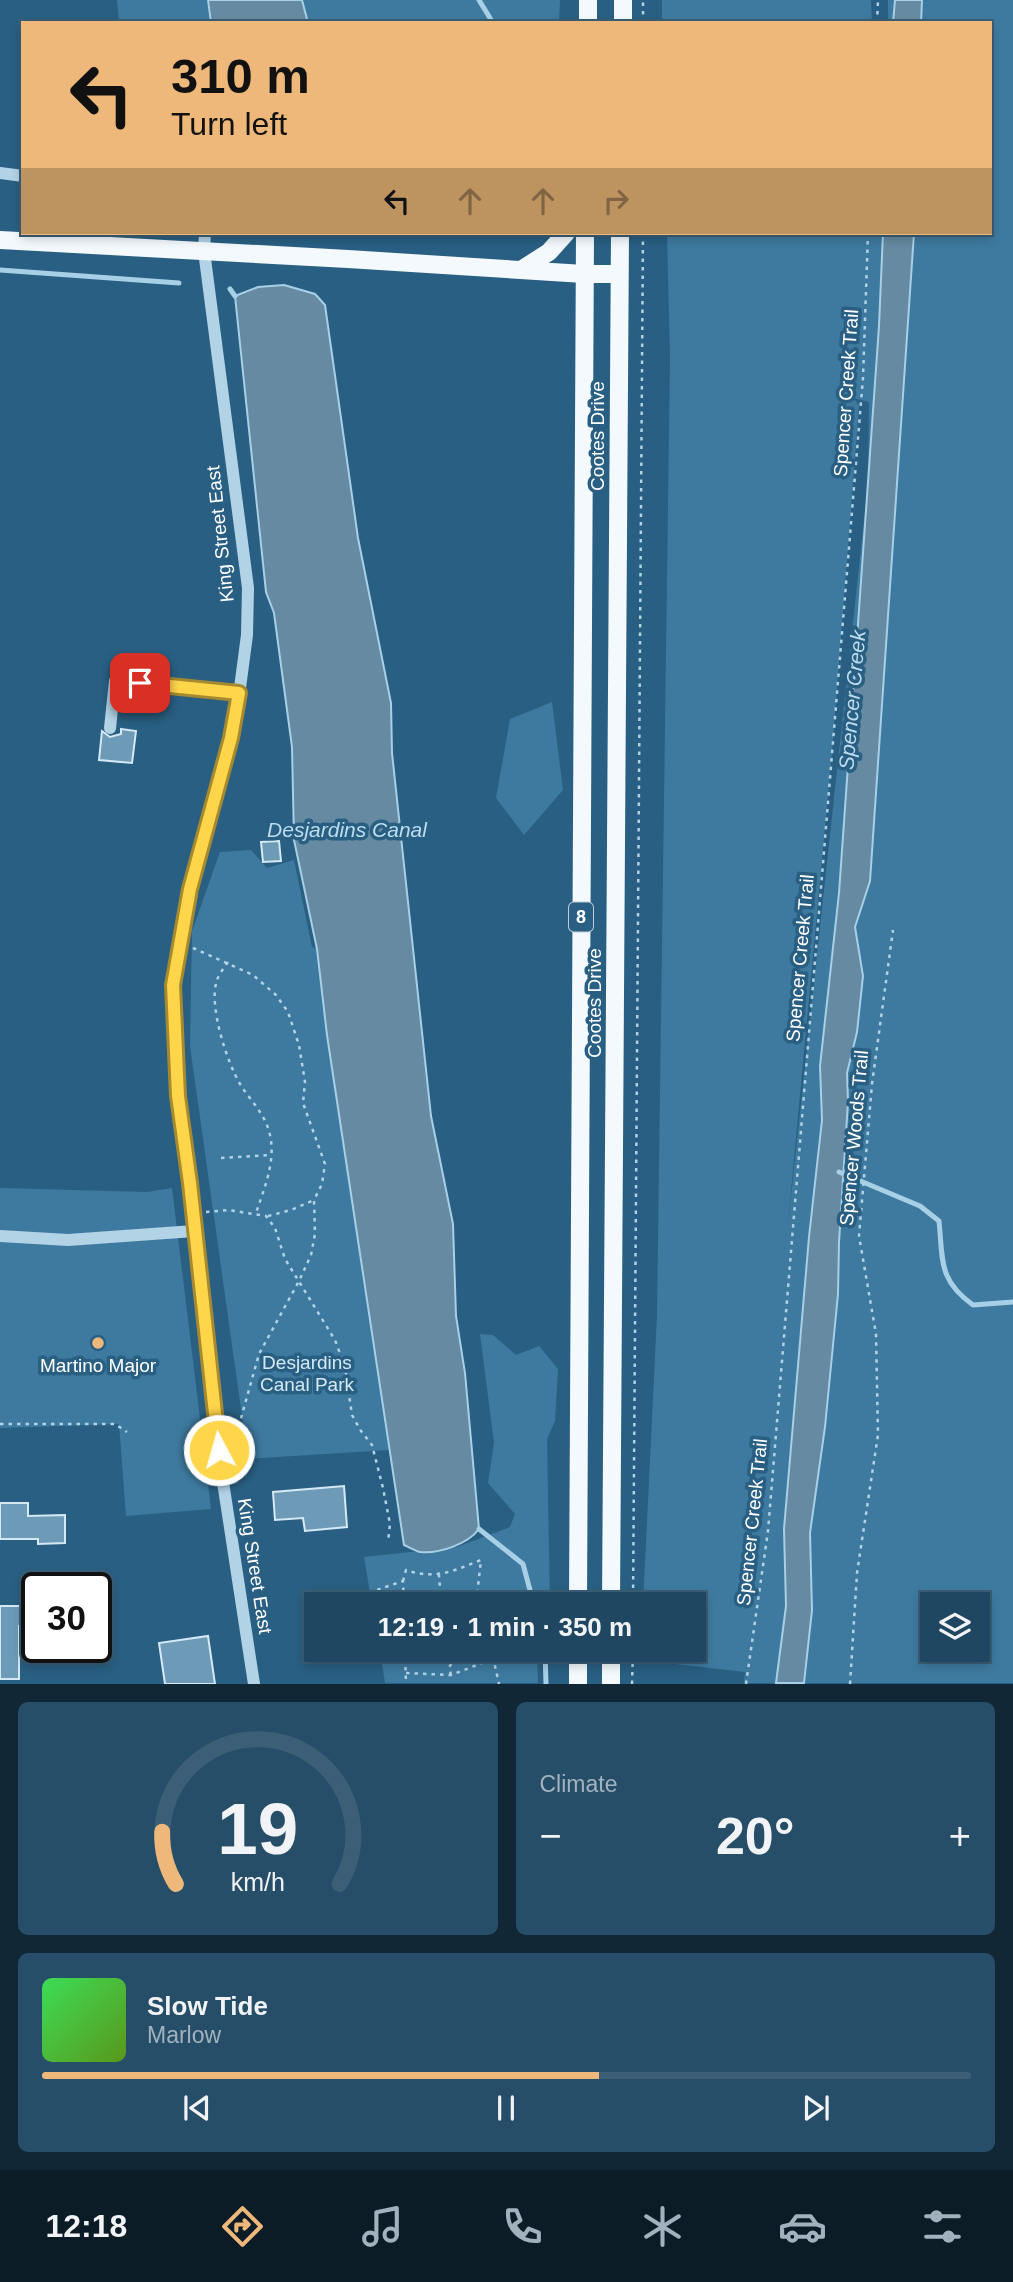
<!DOCTYPE html>
<meta charset="utf-8">
<style>
:root{--surface:#1f4762;--page:#274e68;--text:#f1f3f6;--muted:#a1b2be;--line:#3c5f77;--accent:#edb879}
body{margin:0;font-family:Helvetica,sans-serif;background:var(--page);color:var(--text);height:100vh;display:flex;flex-direction:column;font-size:26px;white-space:nowrap}
*{box-sizing:border-box;margin:0}
p{font-size:23px;color:var(--muted)}
.icon{flex:none;width:38px;height:38px;fill:none;stroke:currentColor;stroke-width:2;stroke-linecap:round;stroke-linejoin:round}
.map{position:relative;height:1684px;overflow:hidden}
.sheet{display:flex;flex-direction:column;gap:18px;padding:18px;background:#112736;flex:1}
.sheet>*{flex:none}
.guide{position:absolute;left:21px;top:21px;width:971px;height:214px;border-radius:0px;box-shadow:0 4px 10px #0003,0 0 0 2px var(--line);background:#edb879;color:#111;overflow:hidden}
.fabs{position:absolute;left:920px;top:1592px;display:grid;gap:14px}
.fabs a{display:grid;place-items:center;width:70px;height:70px;border-radius:0px;background:var(--surface);box-shadow:0 4px 10px #0003,0 0 0 2px var(--line);font-size:35px}
.speed{position:absolute;left:21px;top:1572px;display:flex;gap:14px;font-size:35px;font-weight:700;text-align:center}
.speed>*{display:grid;place-content:center;width:91px;height:91px;border-radius:50%;background:var(--surface);box-shadow:0 4px 10px #0003,0 0 0 2px var(--line);line-height:1}
.speed .limit{border:4px solid #111;border-radius:10px;background:#fff;color:#111}
.pin{position:absolute;display:grid;place-items:center;width:60px;height:60px;color:#fff;margin:-30px;border-radius:14px;box-shadow:0 4px 10px #0006}
.me{position:absolute;width:77px;margin:-38px;rotate:354deg;stroke-linejoin:round;filter:drop-shadow(0 0 5px #0008)}
.turn{display:flex;align-items:center;gap:24px;height:147px;padding:0 35px;font-size:32px}
.turn .icon{width:91px;height:91px;stroke-width:2.5}
.turn b{display:block;font-size:49px;line-height:60px}
.lanes{display:flex;align-items:center;height:66px;padding:0 35px;background:#0003;justify-content:center;gap:35px;direction:ltr}
.lanes .off{opacity:.35}
.big{font-size:52px;font-weight:800;line-height:1.1}
.sheet .widget{flex:1;display:flex;flex-direction:column;justify-content:center;gap:10px;min-width:0;padding:0 24px;border-radius:10px;background:var(--page)}
.sheet .dial{align-items:center;gap:0}
.dial svg{height:182px;overflow:visible;fill:none;stroke:var(--line);stroke-width:7;stroke-linecap:round;text-anchor:middle}
.dial text{fill:var(--text);stroke:none}
.song{display:flex;align-items:center;gap:21px}
.cover{width:84px;height:84px;border-radius:10px;background:linear-gradient(135deg,hsl(130 70% 55%),hsl(90 70% 35%))}
.played{height:7px;border-radius:4px;background:linear-gradient(90deg,var(--accent) 60%,var(--line) 60%)}
.keys{display:flex;justify-content:space-around;direction:ltr}
.heat{display:flex;justify-content:space-between;align-items:center;font-size:38px;direction:ltr}
.sheet .tiles{flex:1;display:grid;gap:18px;grid-template-columns:1fr 1fr}
.widget:last-child{grid-column:span 2}
.trip{position:absolute;left:304px;top:1592px;width:402px;height:70px;border-radius:0px;background:var(--surface);box-shadow:0 4px 10px #0003,0 0 0 2px var(--line);font-weight:800;line-height:70px;text-align:center}
.tabs{display:flex;height:112px;justify-content:space-around;align-items:center;background:#0c1c27;color:var(--muted)}
.tabs .icon{width:49px;height:49px}
.tabs .selected{color:var(--accent)}
.tabs b{font-size:32px;color:var(--text)}
.map>svg:first-child{display:block}
.green{fill:#3e7a9f;fill-rule:evenodd}
.water{fill:#658aa1;stroke:#a7cfe6;stroke-width:2}
.lines{fill:none;stroke-linecap:round;stroke-linejoin:round}
.stream{stroke:#a7cfe6;stroke-width:5}
.building{fill:#6d9bb7;stroke:#d5e9f5;stroke-width:2}
.path{stroke:#b2d2e6;stroke-width:2.5;stroke-dasharray:3.5 5;stroke-linecap:butt}
.minor{stroke:#b2d2e6;stroke-width:12}
.major{stroke:#f3f9fd;stroke-width:18}
.route-casing{stroke:#a68a30;stroke-width:18}
.route{stroke:#ffd54a;stroke-width:12}
.poi-dot{fill:#edb879;stroke:#295f82;stroke-width:2.5}
.labels{text-anchor:middle;dominant-baseline:central;stroke-width:7;stroke-linejoin:round;paint-order:stroke}
.shield{fill:#295f82;stroke:#bfcfda;stroke-width:2}
.shield-label{font-size:18px;font-weight:bold;fill:#fff}
.street-label{font-size:19px;fill:#fff;stroke:#295f82}
.park-label{font-size:19px;fill:#d5e9f5;stroke:#295f82}
.poi-label{font-size:19px;fill:#fff;stroke:#295f82}
.water-label{font-size:21px;font-style:italic;fill:#bddcee;stroke:#295f82}
</style>
<div class="map">
<svg width="1013" height="1684" viewBox="0 0 1013 1684">
<rect width="100%" height="100%" fill="#295f82"/>
<g class="green">
<polygon points="117,0 207,0 210,23 119,23"/>
<polygon points="274,0 560,0 559,23 276,23"/>
<polygon points="662,0 871,0 872,23 662,23"/>
<path d="M888 0H1013V1683H744L745 1672 640 1660 641 1650H695V1605H643L657 1315 670 357 667 233H990V23H888ZM853 398 869 402 868 483 788 1224 832 752 859 405ZM933 1605H978V1650H933Z"/>
<polygon points="552,702 563,790 524,835 496,798 510,719"/>
<polygon points="251,850 267,868 294,860 312,947 317,949 327,1035 389,1450 248,1459 190,1046 192,931 220,852"/>
<polygon points="0,1188 147,1192 172,1188 211,1509 126,1516 119,1424 0,1428"/>
<polygon points="480,1334 493,1335 516,1355 539,1346 558,1369 555,1421 547,1439 550,1605 372,1605 364,1557 457,1547 510,1527 515,1514 488,1483 494,1443"/>
<polygon points="380,1650 537,1650 538,1683 385,1683"/>
</g>
<g class="water">
<polygon points="208,0 302,0 308,23 211,23"/>
<polygon points="895,0 922,0 921,23 893,23"/>
<polygon points="883,233 914,233 870,881 855,927 863,976 857,1032 847,1073 848,1102 839,1242 838,1294 825,1427 810,1533 812,1610 804,1683 776,1683 786,1606 784,1529 809,1237 822,1120 820,1066 839,893 879,326"/>
<path d="M284 285 315 294 325 305 358 538 391 703 392 753 431 1116 453 1224 456 1316 465 1373 479 1529C468 1544 439 1554 420 1552 415 1551 409 1547 404 1545L327 1035 317 949 294 840 292 747 274 613 266 592 235 296 258 287Z"/>
</g>
<g class="lines">
<g class="stream">
<polyline points="479,0 493,23"/>
<polyline points="0,270 179,283"/>
<polyline points="230,289 235,296"/>
<path d="M839 1172 920 1206 939 1221C943 1260 938 1280 973 1305L1013 1302"/>
<polyline points="479,1529 523,1564 534,1605"/>
<polyline points="545,1650 546,1684"/>
</g>
</g>
<g class="building">
<polygon points="121,729 136,731 132,763 99,760 102,731 110,737 121,734"/>
<polygon points="279,841 281,861 263,862 261,842"/>
<polygon points="344,1486 347,1527 305,1531 303,1518 275,1520 273,1492"/>
<polygon points="0,1503 28,1503 28,1516 65,1515 65,1543 38,1544 38,1539 0,1539"/>
<polygon points="0,1606 37,1606 37,1626 19,1626 19,1679 0,1679"/>
<polygon points="208,1636 215,1684 165,1684 159,1643"/>
</g>
<g class="lines">
<g class="path">
<polyline points="643,23 643,0"/>
<polyline points="877,23 878,0"/>
<polyline points="193,948 253,975 276,995 288,1012 299,1045 305,1082 303,1103 325,1164 322,1184 314,1200 315,1234 311,1255 299,1281 259,1354 238,1429 232,1430"/>
<path d="M228 962C224 968 219 974 217 980 208 1005 227 1062 240 1084 250 1100 266 1115 270 1135 276 1161 264 1189 256 1213"/>
<polyline points="221,1158 270,1155"/>
<polyline points="206,1212 228,1210 266,1216 275,1228 285,1259 335,1340 345,1367 352,1415 361,1431 372,1445 383,1488 390,1524 388,1542"/>
<polyline points="268,1216 291,1210 314,1200"/>
<polyline points="0,1424 115,1424 127,1432"/>
<path d="M403 1581 406 1570C436 1580 453 1571 481 1560L477 1595 480 1605"/>
<polyline points="345,1601 403,1581 404,1605"/>
<polyline points="433,1601 440,1588 439,1575"/>
<path d="M419 1605C438 1600 458 1600 477 1595"/>
<polyline points="633,1605 643,233"/>
<polyline points="405,1650 406,1684"/>
<polyline points="440,1650 453,1652 459,1650"/>
<polyline points="493,1657 499,1684"/>
<polyline points="406,1673 451,1675 490,1660 493,1657 492,1650"/>
<polyline points="451,1675 449,1667 455,1660 457,1650"/>
<polyline points="632,1684 633,1650"/>
<polyline points="746,1684 768,1531 863,378 868,233"/>
<polyline points="850,1684 857,1573 878,1435 876,1334 859,1236 872,1084 893,930"/>
</g>
<g class="minor">
<polyline points="0,173 23,176"/>
<polyline points="205,233 204,251 248,588 247,635 236,718 216,800 190,889 173,985 178,1096 190,1183 221,1469 254,1684"/>
<polyline points="110,728 115,681 239,693"/>
<polyline points="0,1236 68,1240 194,1231"/>
</g>
<g class="major">
<polyline points="588,0 588,23"/>
<polyline points="623,0 623,23"/>
<polyline points="0,240 348,259 584,274 619,274"/>
<polyline points="521,270 549,252 566,233"/>
<polyline points="578,1605 585,233"/>
<polyline points="611,1605 620,233"/>
<polyline points="578,1650 578,1684"/>
<polyline points="611,1684 611,1650"/>
</g>
</g>
<g class="lines">
<defs>
<polyline id="route" points="140,683 239,693 231,738 190,889 173,985 178,1096 190,1183 219,1450"/>
</defs>
<use href="#route" class="route-casing"/>
<use href="#route" class="route"/>
</g>
<circle class="poi-dot" cx="98" cy="1343" r="7"/>
<g class="labels">
<rect class="shield" x="569" y="902.5" width="24" height="29" rx="5"/>
<g class="shield-label">
<text x="581" y="917">8</text>
</g>
<g class="street-label">
<text transform="translate(846 393) rotate(-86)">Spencer Creek Trail</text>
<text transform="translate(597 436) rotate(-90)">Cootes Drive</text>
<text transform="translate(220 534) rotate(-96)">King Street East</text>
<text transform="translate(800 958) rotate(-85)">Spencer Creek Trail</text>
<text transform="translate(594 1003) rotate(-90)">Cootes Drive</text>
<text transform="translate(854 1138) rotate(-85)">Spencer Woods Trail</text>
<text transform="translate(752 1522) rotate(-84)">Spencer Creek Trail</text>
<text transform="translate(255 1566) rotate(81)">King Street East</text>
</g>
<g class="park-label">
<text x="307" y="1362">Desjardins<tspan x="307" dy="22">Canal Park</tspan></text>
</g>
<g class="poi-label">
<text x="98" y="1365">Martino Major</text>
</g>
<g class="water-label">
<text transform="translate(852 700) rotate(-85)">Spencer Creek</text>
<text x="347" y="829">Desjardins Canal</text>
</g>
</g>
</svg>
<div class="fabs">
<a><svg class="icon" aria-label="layers" viewBox="0 0 24 24"><path d="M12 4l9 5-9 5-9-5zM3 14l9 5 9-5"/></svg></a>
</div>
<div class="speed"><div class="limit">30</div></div>
<div class="pin" style="left:140px;top:683px;background:#d93025"><svg class="icon" aria-label="arrive" viewBox="0 0 24 24"><path d="M6 21V4h12l-3 4 3 4H6"/></svg></div>
<svg class="me" style="left:219px;top:1450px" viewBox="-20 -20 40 40"><circle r="17" fill="#ffd54a" stroke="#fff" stroke-width="3"/><path d="M0-11L8 9 0 5-8 9z" fill="#fff"/></svg>
<div class="trip">12:19 · 1 min · 350 m</div>
<div class="guide">
<div class="turn"><svg class="icon" aria-label="left" viewBox="0 0 24 24"><path d="M17 20v-9H6M10 6l-5 5 5 5"/></svg><div><b>310 m</b>Turn left</div></div>
<div class="lanes"><svg class="icon" aria-label="left" viewBox="0 0 24 24"><path d="M17 20v-9H6M10 6l-5 5 5 5"/></svg><svg class="icon off" aria-label="ahead" viewBox="0 0 24 24"><path d="M12 20V5M6 11l6-6 6 6"/></svg><svg class="icon off" aria-label="ahead" viewBox="0 0 24 24"><path d="M12 20V5M6 11l6-6 6 6"/></svg><svg class="icon off" aria-label="right" viewBox="0 0 24 24"><path d="M7 20v-9h11M14 6l5 5-5 5"/></svg></div>
</div>
</div>
<section class="sheet">
<div class="tiles">
<div class="widget dial"><svg viewBox="0 0 100 80">
<path d="M14 69A42 42 0 1 1 86 69"/>
<path d="M14 69A42 42 0 0 1 8 46" stroke="#edb879"/>
<text x="50" y="56" font-size="32" font-weight="700">19</text>
<text x="50" y="72" font-size="11">km/h</text>
</svg></div>
<div class="widget"><p>Climate</p>
<div class="heat"><a>−</a><b class="big">20°</b><a>+</a></div>
</div>
<div class="widget">
<div class="song"><i class="cover"></i><div><b>Slow Tide</b><p>Marlow</p></div></div>
<div class="played"></div>
<div class="keys"><svg class="icon" aria-label="previous" viewBox="0 0 24 24"><path d="M18 5L8 12l10 7zM5 5v14"/></svg><svg class="icon" aria-label="pause" viewBox="0 0 24 24"><path d="M8 5v14M16 5v14"/></svg><svg class="icon" aria-label="next" viewBox="0 0 24 24"><path d="M6 5l10 7-10 7zM19 5v14"/></svg></div>
</div>
</div>
</section>
<nav class="tabs">
<b>12:18</b>
<svg class="icon selected" aria-label="directions" viewBox="0 0 24 24"><path d="M12 3l9 9-9 9-9-9zM9 14v-3h6M13 9l2 2-2 2"/></svg>
<svg class="icon" aria-label="music" viewBox="0 0 24 24"><path d="M9 18V5l10-2v13"/><circle cx="6" cy="18" r="3"/><circle cx="16" cy="16" r="3"/></svg>
<svg class="icon" aria-label="phone" viewBox="0 0 24 24"><path d="M5 4h4l2 5-3 2q2 4 5 5l2-3 5 2v4C11 20 4 13 5 4z"/></svg>
<svg class="icon" aria-label="climate" viewBox="0 0 24 24"><path d="M12 3v18M4 7l16 10M4 17L20 7"/></svg>
<svg class="icon" aria-label="car" viewBox="0 0 24 24"><path d="M5 17H2v-5l4-1 3-4h7l3 4 3 1v5h-3M9 17h6M6 11h13"/><circle cx="7" cy="17" r="2"/><circle cx="17" cy="17" r="2"/></svg>
<svg class="icon" aria-label="filters" viewBox="0 0 24 24"><path d="M4 7h16M4 17h16"/><circle cx="9" cy="7" r="2"/><circle cx="15" cy="17" r="2"/></svg>
</nav>
